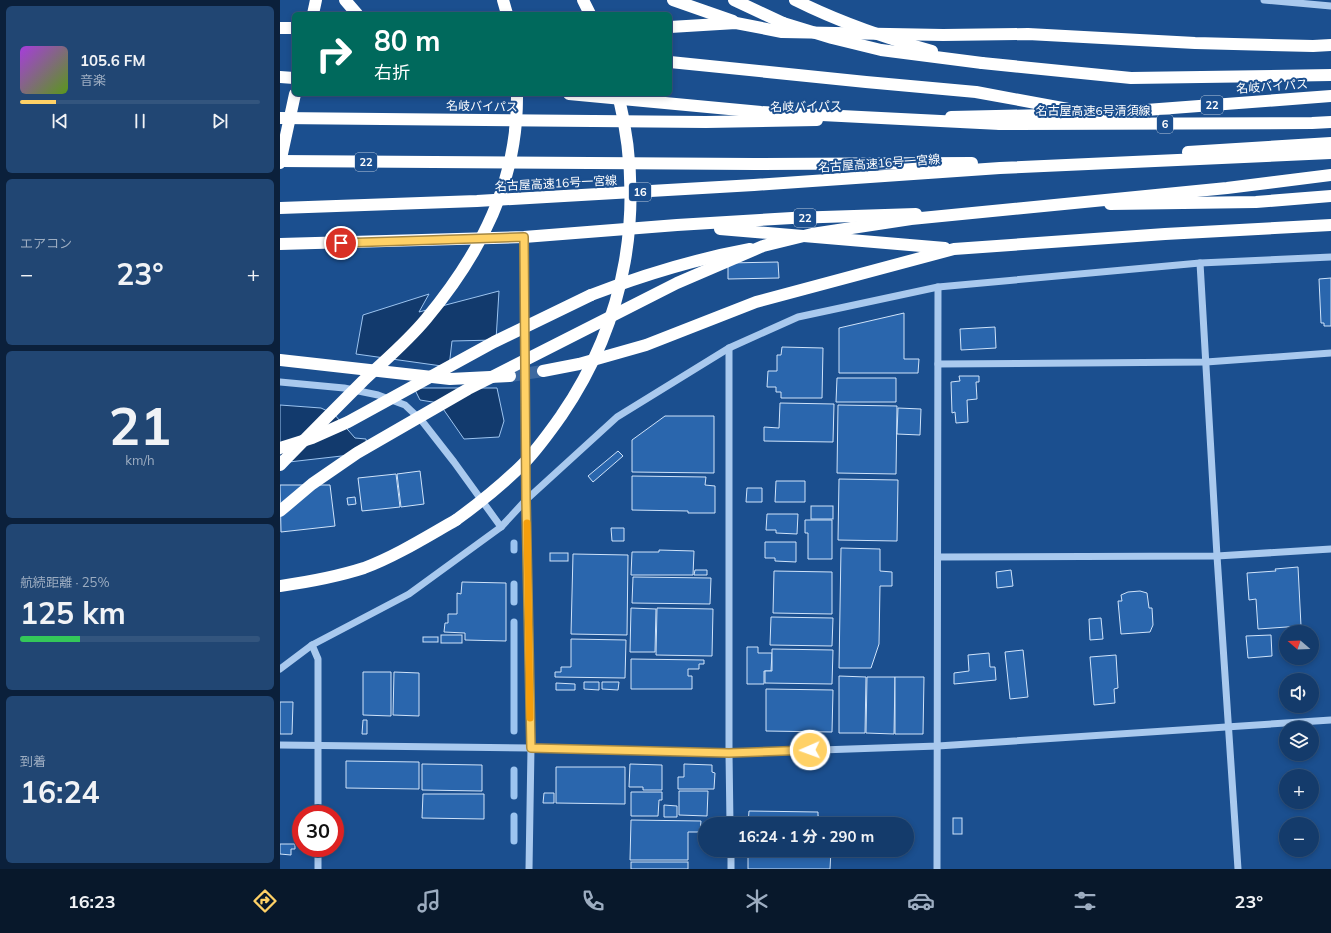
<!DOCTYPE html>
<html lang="ja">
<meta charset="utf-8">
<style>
:root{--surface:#143b6b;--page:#214673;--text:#f1f3f6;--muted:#9dadc1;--line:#33557e;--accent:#ffd166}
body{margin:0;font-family:Mulish,"Noto Sans JP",sans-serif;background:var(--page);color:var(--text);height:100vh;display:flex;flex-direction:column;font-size:15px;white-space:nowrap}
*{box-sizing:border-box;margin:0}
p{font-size:13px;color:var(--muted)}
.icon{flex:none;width:22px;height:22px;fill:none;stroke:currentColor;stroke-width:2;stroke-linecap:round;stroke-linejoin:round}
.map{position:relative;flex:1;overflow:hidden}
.drawer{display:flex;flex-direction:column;gap:6px;padding:6px;background:#0b203b;width:280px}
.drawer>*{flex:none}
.top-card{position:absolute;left:12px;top:12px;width:380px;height:84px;border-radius:6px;box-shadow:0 2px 6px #0003,0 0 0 1px var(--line);background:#00695c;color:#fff;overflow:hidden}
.needle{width:26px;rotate:289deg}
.controls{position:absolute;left:999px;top:625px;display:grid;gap:8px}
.controls a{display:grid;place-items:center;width:40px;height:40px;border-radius:50%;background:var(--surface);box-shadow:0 2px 6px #0003,0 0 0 1px var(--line);font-size:20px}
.speed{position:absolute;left:12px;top:805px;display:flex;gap:8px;font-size:20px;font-weight:700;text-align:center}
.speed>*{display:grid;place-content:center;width:52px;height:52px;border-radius:50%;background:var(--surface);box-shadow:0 2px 6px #0003,0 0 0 1px var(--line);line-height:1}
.speed .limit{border:6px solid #d22;background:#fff;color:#111}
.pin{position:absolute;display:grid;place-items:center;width:34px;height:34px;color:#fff;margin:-17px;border:2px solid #fff;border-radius:50%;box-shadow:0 1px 4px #0007}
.me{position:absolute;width:44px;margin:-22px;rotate:268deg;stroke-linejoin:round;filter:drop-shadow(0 0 3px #0008)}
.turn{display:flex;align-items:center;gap:14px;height:84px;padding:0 16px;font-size:18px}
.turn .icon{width:52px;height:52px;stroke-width:2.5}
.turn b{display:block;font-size:28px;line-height:34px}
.big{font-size:30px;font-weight:700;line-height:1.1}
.drawer .card{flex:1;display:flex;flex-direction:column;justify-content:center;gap:6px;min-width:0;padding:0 14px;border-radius:6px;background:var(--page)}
.drawer .dial{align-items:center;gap:0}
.dial b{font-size:52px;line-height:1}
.song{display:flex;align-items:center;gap:12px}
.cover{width:48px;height:48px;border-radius:6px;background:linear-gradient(135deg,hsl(280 70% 55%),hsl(90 70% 35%))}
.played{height:4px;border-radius:2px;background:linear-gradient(90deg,var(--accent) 15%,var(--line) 15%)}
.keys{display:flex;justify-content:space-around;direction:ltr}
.heat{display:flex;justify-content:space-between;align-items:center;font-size:22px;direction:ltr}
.charge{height:6px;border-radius:3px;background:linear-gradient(90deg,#34c759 25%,var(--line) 0)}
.trip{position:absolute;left:418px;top:817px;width:216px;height:40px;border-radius:20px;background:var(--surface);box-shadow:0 2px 6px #0003,0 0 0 1px var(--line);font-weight:700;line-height:40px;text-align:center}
.dock{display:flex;height:64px;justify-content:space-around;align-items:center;background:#08182b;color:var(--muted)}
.dock .icon{width:28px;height:28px}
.dock .active{color:var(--accent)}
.dock b{font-size:18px;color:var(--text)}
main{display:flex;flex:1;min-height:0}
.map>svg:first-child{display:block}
.water{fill:#123a6d;stroke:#9cc4f0}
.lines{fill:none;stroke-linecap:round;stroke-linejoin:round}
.stream{stroke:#9cc4f0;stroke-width:7}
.building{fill:#2a66ad;stroke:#cfe3fa}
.highway-tunnel{stroke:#3d69a0;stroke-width:12;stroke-dasharray:12 6;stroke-linecap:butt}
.minor{stroke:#a9c9ee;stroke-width:7}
.highway{stroke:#fff;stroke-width:12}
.highway-bridge{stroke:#fff;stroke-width:12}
.route-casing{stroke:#a68842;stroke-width:10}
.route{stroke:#ffd166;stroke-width:7}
.slow{stroke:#f59e0b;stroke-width:7}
.labels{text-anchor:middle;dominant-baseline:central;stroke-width:4;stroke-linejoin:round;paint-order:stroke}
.shield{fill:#1b4f8f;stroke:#bbcadd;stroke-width:1}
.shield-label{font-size:11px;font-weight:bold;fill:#fff}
.street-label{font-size:12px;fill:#fff;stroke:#1b4f8f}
</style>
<main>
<section class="drawer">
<div class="card">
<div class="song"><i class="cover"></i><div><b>105.6 FM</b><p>音楽</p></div></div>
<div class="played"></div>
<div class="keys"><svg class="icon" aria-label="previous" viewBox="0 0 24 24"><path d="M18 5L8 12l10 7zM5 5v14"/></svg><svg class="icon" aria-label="pause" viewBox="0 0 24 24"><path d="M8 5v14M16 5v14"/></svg><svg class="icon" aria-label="next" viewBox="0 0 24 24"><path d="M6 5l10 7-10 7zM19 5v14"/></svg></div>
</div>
<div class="card"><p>エアコン</p>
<div class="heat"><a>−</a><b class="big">23°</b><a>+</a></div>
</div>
<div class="card dial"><b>21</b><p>km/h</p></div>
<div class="card"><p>航続距離 · 25%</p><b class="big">125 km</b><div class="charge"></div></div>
<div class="card"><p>到着</p><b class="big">16:24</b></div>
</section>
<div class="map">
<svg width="1051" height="869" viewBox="0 0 1051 869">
<rect width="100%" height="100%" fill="#1b4f8f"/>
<g class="water">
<polygon points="219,291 216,340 172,341 169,367 76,354 83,315 149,294 139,312"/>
<polygon points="134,388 217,388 224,421 219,437 184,439 159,403 140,400"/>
<polygon points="0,405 41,408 54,414 75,438 86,439 88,453 0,463"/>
</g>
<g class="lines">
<g class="stream">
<polyline points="234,550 234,543"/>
<polyline points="234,584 234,602"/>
<polyline points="234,622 234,731"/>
<polyline points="234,796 234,770"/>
<polyline points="234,816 234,841"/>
</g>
</g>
<g class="building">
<polygon points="498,262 499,278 448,279 448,263"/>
<polygon points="1051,278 1051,326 1044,326 1044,323 1041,323 1039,279"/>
<polygon points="624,313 624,359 639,359 638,373 559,373 559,328"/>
<polygon points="715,327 716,348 681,350 680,329"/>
<polygon points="502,347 543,348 542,398 501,398 501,392 496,392 496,387 487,387 488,371 497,371 497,355 501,355"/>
<polygon points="679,376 699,376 699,382 696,382 697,399 687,400 688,422 676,423 675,412 672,413 671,382 680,381"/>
<polygon points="557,378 616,378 616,402 556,402"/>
<polygon points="500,403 554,404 553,442 484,441 484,427 499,428"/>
<polygon points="558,405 617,406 616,474 557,473"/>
<polygon points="618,408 641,409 640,435 617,434"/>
<polygon points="385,416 434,416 434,473 352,472 352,440"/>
<polygon points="338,451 343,456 313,482 308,476"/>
<polygon points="140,471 144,504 121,507 117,474"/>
<polygon points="116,474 120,507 82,511 78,478"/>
<polygon points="352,476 426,477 425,485 435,486 435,513 408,513 408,511 352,510"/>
<polygon points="559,479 618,480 617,541 558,540"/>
<polygon points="496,481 525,481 525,502 495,502"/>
<polygon points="0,485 50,485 55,526 1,532"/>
<polygon points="467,488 482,488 482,502 466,502"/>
<polygon points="75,497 76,504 68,505 67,498"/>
<rect x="531" y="506" width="22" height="13"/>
<polygon points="487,514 518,514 517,534 496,533 496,530 486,530"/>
<polygon points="525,520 552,520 552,559 528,559 528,533 525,533"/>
<polygon points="331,528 344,528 344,541 332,541"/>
<polygon points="485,542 516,542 516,562 495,561 495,558 485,558"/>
<polygon points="561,548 600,549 600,571 612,572 612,586 600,586 599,644 591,668 559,668"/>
<polygon points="379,550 414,551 413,575 351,575 352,552 379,552"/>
<rect x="270" y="553" width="18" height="8"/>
<polygon points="293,554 348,555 347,635 291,634"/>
<polygon points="1018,567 1021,626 978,629 976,599 969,600 967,573 996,571 995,569"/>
<polygon points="415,570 427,570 427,575 414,575"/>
<polygon points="731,570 733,586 717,588 716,572"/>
<polygon points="494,571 552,572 552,614 493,613"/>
<polygon points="353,577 431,578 430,604 352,603"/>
<polygon points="182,582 226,583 226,641 185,640 185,633 164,632 165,623 168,623 168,614 177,614 177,593 181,594"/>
<polygon points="860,591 867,593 869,608 872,608 873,625 870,632 841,634 838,601 842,601 841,595 848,592"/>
<polygon points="351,608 376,609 375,652 350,652"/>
<polygon points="377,608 433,609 432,656 376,655"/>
<polygon points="491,617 553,618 552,646 490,645"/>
<polygon points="821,618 823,639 810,640 809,619"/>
<rect x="161" y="635" width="21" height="8"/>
<polygon points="991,635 992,656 968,658 966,636"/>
<rect x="143" y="637" width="15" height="5"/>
<polygon points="291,639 346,640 345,678 275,677 275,672 281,672 281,667 291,667"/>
<polygon points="467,647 478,647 478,653 492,653 491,671 484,671 484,684 467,684"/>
<polygon points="492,649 553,650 552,684 485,683 485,671 492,671"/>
<polygon points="743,650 748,697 730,699 725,652"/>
<polygon points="709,653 710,667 715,667 716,680 674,684 674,673 689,671 688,655"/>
<polygon points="836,655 838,688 834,689 835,703 814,705 810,657"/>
<polygon points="351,659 424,660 424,664 419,664 419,669 408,669 408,676 412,676 412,689 351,689"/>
<polygon points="83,672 111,672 111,716 83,715"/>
<polygon points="114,672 139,673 139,716 113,715"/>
<polygon points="559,676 586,677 585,733 559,733"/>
<polygon points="587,677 615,677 614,734 586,733"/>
<polygon points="615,677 644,677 643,734 615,734"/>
<polygon points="304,682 319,682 319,690 304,689"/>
<polygon points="322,682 339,682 338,690 322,689"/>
<polygon points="276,683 295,684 295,690 276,690"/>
<polygon points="486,689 553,690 552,732 486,731"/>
<polygon points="0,702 13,702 12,734 0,734"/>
<polygon points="83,720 87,720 87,734 82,734"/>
<polygon points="66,761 139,762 139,789 66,788"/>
<polygon points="142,764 202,765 202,791 142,790"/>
<polygon points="350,764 382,765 382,790 363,790 363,787 349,787"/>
<polygon points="404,764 432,765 432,772 435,773 434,789 398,789 398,777 404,777"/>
<polygon points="276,767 345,767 345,804 276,803"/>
<polygon points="399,791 428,791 427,816 399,815"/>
<polygon points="351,792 382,792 382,800 379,800 378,816 351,816"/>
<polygon points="264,793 274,793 274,803 263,803"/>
<polygon points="143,794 204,794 204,819 142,818"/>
<polygon points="384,805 397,806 397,817 384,817"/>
<polygon points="469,811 538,812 538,816 551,821 551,824 468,824"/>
<rect x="673" y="818" width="9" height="16"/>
<polygon points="351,820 421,821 420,832 408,832 408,860 350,860"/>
<polygon points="0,844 15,844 15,849 11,849 11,855 0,854"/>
<polygon points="468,850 551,850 550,869 468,869"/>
<rect x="351" y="862" width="57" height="7"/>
</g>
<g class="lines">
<polyline class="highway-tunnel" points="230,376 263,371"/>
<g class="minor">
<polyline points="984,0 1051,6"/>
<polyline points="244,237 246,500 251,748 249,869"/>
<polyline points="920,263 937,556 958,869"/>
<polyline points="449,348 449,753 450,824"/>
<polyline points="658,364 926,362 1051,353"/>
<polyline points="0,382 64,388 98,395 125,405 142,421 174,462 221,527"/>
<polyline points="658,557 937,556 1051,549"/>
<polyline points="32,645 38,659 38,814"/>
<polyline points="0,669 32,645 129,594 221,527 246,500 337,417 449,348 518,317 658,287 920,263 1051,257"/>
<polyline points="0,745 251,748 449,753 658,746 1051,720"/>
<polyline points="451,850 451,869"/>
<polyline points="38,869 38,848"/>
<polyline points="657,869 658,287"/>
</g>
<g class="highway">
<polyline points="65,0 77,14"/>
<polyline points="223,0 227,14"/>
<polyline points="303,0 310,14"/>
<polyline points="393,0 453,21"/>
<polyline points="454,0 503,23"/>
<polyline points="33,14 36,0"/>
<polyline points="390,27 456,23 502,32 663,35 748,34 915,43 1033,46 1051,45"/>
<polyline points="0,28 14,28"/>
<polyline points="390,62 586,82 696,92 788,109"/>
<polyline points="702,63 851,78 1051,75"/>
<polyline points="0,77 14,78"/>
<polyline points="671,117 813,114 1051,96"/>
<polyline points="0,118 426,122 537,120"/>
<polyline points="720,124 1032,123 1051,122"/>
<polyline points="908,152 1051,143"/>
<polyline points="0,161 474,164 692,163"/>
<polyline points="830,204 976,202 1051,196"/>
<polyline points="0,208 197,201 474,185 720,168 1051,153"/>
<polyline points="440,229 665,248"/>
<polyline points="0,244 244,237 397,225 512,218 636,214"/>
<path d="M311 295C363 275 415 259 470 249"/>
<polyline points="0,360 170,379 230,376"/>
<polyline points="263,371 299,364 366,345 476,302 674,249 885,234 1051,225"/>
<path d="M0 586C28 582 56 577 84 568 116 556 146 537 176 520"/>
</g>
<g class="highway-bridge">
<path d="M515 0C559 22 605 38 652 51"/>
<polyline points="503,23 552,38 601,50 702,63"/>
<polyline points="289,94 481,112 720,124"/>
<polyline points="0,163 15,94"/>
<polyline points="0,448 32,438 68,422 214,342 311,295"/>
<path d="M0 465C27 437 55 409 83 381 104 361 127 342 146 319 201 253 238 181 237 94"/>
<polyline points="0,511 32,484 77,453 188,389 397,283 483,246 532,234 631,219 947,188 1051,175"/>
<path d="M176 520C198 504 219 487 239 468 255 453 268 434 281 416 347 320 366 208 338 94"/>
</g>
</g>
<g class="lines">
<defs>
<polyline id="route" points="61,243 244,237 246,500 251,748 449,753 530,750"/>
</defs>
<use href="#route" class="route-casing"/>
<use href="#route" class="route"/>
<polyline class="slow" points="247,523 250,718"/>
</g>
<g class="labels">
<g class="shield">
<rect x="921" y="96" width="22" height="18" rx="3"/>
<rect x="877" y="115" width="16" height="18" rx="3"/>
<rect x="75" y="153" width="22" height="18" rx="3"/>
<rect x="349" y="183" width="22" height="18" rx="3"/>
<rect x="514" y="209" width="22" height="18" rx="3"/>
</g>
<g class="shield-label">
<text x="932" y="105">22</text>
<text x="885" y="124">6</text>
<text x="86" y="162">22</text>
<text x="360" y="192">16</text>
<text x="525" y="218">22</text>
</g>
<g class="street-label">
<text transform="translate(992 86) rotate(-4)">名岐バイパス</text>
<text transform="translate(202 106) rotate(1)">名岐バイパス</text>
<text transform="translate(526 106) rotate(-1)">名岐バイパス</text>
<text x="813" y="110">名古屋高速6号清須線</text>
<text transform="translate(599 163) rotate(-4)">名古屋高速16号一宮線</text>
<text transform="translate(276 183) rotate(-3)">名古屋高速16号一宮線</text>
</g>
</g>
</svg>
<div class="controls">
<a><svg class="needle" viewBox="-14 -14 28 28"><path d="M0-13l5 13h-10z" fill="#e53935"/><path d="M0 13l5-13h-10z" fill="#9dadc1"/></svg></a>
<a><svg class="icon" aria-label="sound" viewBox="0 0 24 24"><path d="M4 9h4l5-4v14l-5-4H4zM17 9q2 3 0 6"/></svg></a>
<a><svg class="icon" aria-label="layers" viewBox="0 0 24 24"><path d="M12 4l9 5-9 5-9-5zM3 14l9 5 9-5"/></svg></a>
<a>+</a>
<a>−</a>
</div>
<div class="speed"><div class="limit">30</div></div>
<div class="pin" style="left:61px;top:243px;background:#d93025"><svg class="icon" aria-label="arrive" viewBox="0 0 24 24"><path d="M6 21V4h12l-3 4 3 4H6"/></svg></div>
<svg class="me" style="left:530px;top:750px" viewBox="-20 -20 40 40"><circle r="17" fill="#ffd166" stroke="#fff" stroke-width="3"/><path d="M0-11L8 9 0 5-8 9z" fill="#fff"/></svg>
<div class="trip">16:24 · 1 分 · 290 m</div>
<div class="top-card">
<div class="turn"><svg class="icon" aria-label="right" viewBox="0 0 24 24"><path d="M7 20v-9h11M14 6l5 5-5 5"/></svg><div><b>80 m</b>右折</div></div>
</div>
</div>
</main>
<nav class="dock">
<b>16:23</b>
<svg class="icon active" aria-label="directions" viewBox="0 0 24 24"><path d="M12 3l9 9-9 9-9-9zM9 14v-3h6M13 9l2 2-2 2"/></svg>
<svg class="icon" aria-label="music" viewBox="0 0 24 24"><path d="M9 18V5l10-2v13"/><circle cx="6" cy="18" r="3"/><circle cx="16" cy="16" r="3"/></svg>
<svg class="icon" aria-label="phone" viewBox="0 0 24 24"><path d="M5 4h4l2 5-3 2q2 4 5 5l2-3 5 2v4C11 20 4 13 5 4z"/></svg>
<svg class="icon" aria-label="climate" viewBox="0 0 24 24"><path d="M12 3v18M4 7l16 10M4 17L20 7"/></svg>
<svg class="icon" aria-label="car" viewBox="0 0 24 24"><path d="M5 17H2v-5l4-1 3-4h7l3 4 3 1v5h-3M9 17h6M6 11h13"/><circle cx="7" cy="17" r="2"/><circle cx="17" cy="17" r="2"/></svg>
<svg class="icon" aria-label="filters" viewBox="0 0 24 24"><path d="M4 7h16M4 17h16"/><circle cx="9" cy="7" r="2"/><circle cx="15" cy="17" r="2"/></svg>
<b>23°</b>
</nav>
